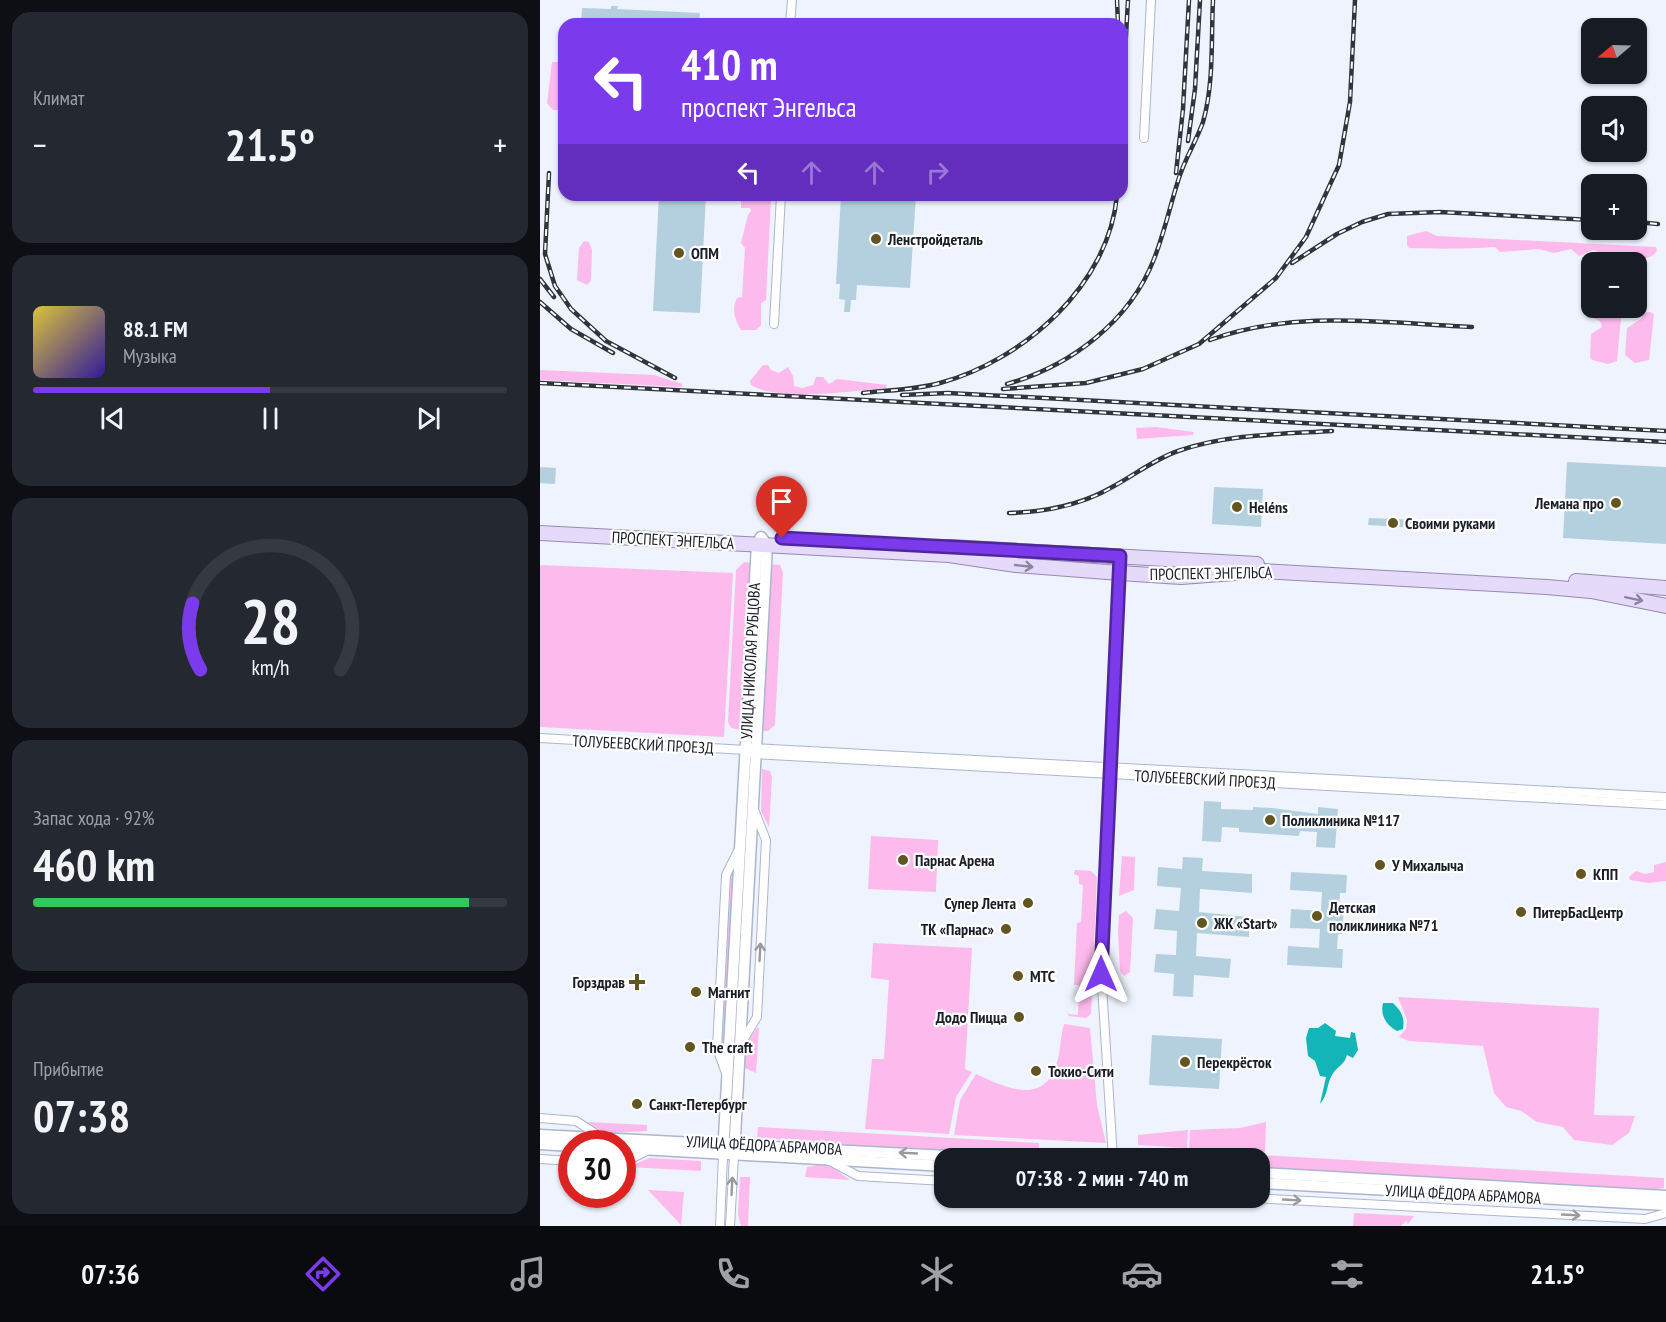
<!DOCTYPE html>
<html lang="ru">
<meta charset="utf-8">
<style>
:root{--surface:#171b24;--page:#242831;--text:#f1f3f6;--muted:#9ea1a6;--line:#363941;--accent:#7c3aed}
body{margin:0;font-family:"PT Sans Narrow",sans-serif;background:var(--page);color:var(--text);height:100vh;display:flex;flex-direction:column;font-size:22px;white-space:nowrap}
*{box-sizing:border-box;margin:0}
p{font-size:20px;color:var(--muted)}
.icon{flex:none;width:33px;height:33px;fill:none;stroke:currentColor;stroke-width:2;stroke-linecap:round;stroke-linejoin:round}
.map{position:relative;flex:1;overflow:hidden}
.sheet{display:flex;flex-direction:column;gap:12px;padding:12px;background:#0d0f14;width:540px}
.sheet>*{flex:none}
.hud{position:absolute;left:18px;top:18px;width:570px;height:183px;border-radius:18px;box-shadow:0 2px 4px #0004;background:#7c3aed;color:#fff;overflow:hidden}
.needle{width:39px;rotate:251deg}
.controls{position:absolute;left:1041px;top:18px;display:grid;gap:12px}
.controls a{display:grid;place-items:center;width:66px;height:66px;border-radius:12px;background:var(--surface);box-shadow:0 2px 4px #0004;font-size:30px}
.speed{position:absolute;left:18px;top:1130px;display:flex;gap:12px;font-size:30px;font-weight:700;text-align:center}
.speed>*{display:grid;place-content:center;width:78px;height:78px;border-radius:50%;background:var(--surface);box-shadow:0 2px 4px #0004;line-height:1}
.speed .limit{border:9px solid #d22;background:#fff;color:#111}
.pin{position:absolute;display:grid;place-items:center;width:51px;height:51px;color:#fff;margin:-62px -26px;border-radius:50% 50% 50% 0;rotate:-45deg;box-shadow:0 0 6px #0007}
.pin .icon{rotate:45deg}
.me{position:absolute;width:66px;margin:-33px;rotate:0deg;stroke-linejoin:round;filter:drop-shadow(0 0 4px #0008)}
.turn{display:flex;align-items:center;gap:21px;height:126px;padding:0 24px;font-size:27px}
.turn .icon{width:78px;height:78px;stroke-width:2.5}
.turn b{display:block;font-size:42px;line-height:51px}
.lanes{display:flex;align-items:center;height:57px;padding:0 24px;background:#0003;justify-content:center;gap:30px;direction:ltr}
.lanes .off{opacity:.35}
.big{font-size:45px;font-weight:700;line-height:1.1}
.sheet .widget{flex:1;display:flex;flex-direction:column;justify-content:center;gap:9px;min-width:0;padding:0 21px;border-radius:18px;background:var(--page)}
.sheet .dial{align-items:center;gap:0}
.dial svg{height:156px;overflow:visible;fill:none;stroke:var(--line);stroke-width:7;stroke-linecap:round;text-anchor:middle}
.dial text{fill:var(--text);stroke:none}
.song{display:flex;align-items:center;gap:18px}
.cover{width:72px;height:72px;border-radius:9px;background:linear-gradient(135deg,hsl(50 70% 55%),hsl(250 70% 35%))}
.played{height:6px;border-radius:3px;background:linear-gradient(90deg,var(--accent) 50%,var(--line) 50%)}
.keys{display:flex;justify-content:space-around;direction:ltr}
.heat{display:flex;justify-content:space-between;align-items:center;font-size:33px;direction:ltr}
.charge{height:9px;border-radius:4px;background:linear-gradient(90deg,#34c759 92%,var(--line) 0)}
.trip{position:absolute;left:394px;top:1148px;width:336px;height:60px;border-radius:18px;background:var(--surface);box-shadow:0 2px 4px #0004;font-weight:700;line-height:60px;text-align:center}
.tabs{display:flex;height:96px;justify-content:space-around;align-items:center;background:#090b0e;color:var(--muted)}
.tabs .icon{width:42px;height:42px}
.tabs .active{color:var(--accent)}
.tabs b{font-size:27px;color:var(--text)}
main{display:flex;flex:1;min-height:0}
.map>svg:first-child{display:block}
.green{fill:#fdbaed}
.water{fill:#13b5b8}
.building{fill:#b4d0df}
.lines{fill:none;stroke-linecap:round;stroke-linejoin:round}
.minor-casing{stroke:#abb6ce;stroke-width:10}
.tertiary-casing{stroke:#abb6ce;stroke-width:13}
.primary-casing{stroke:#9489af;stroke-width:16}
.minor{stroke:#fff;stroke-width:8}
.tertiary{stroke:#fff;stroke-width:10}
.primary{stroke:#e6dafb;stroke-width:14}
.rail-casing{stroke:#30343d;stroke-width:4.5}
.rail{stroke:#fff;stroke-width:2;stroke-dasharray:7;stroke-linecap:butt}
.oneway{stroke:#8a859c}
.oneway2{stroke:#989a9e}
.route-casing{stroke:#51269a;stroke-width:15}
.route{stroke:#7c3aed;stroke-width:10}
.poi-dot{fill:#635522;stroke:#fff;stroke-width:2}
.labels{text-anchor:middle;dominant-baseline:central;stroke-width:4.5;stroke-linejoin:round;paint-order:stroke}
.poi-label{font-size:16px;font-weight:bold;fill:#1a1e27;stroke:#fff;text-anchor:start}
.street-label{font-size:16px;fill:#1a1e27;stroke:#fff}
</style>
<main>
<section class="sheet">
<div class="widget"><p>Климат</p>
<div class="heat"><a>−</a><b class="big">21.5°</b><a>+</a></div>
</div>
<div class="widget">
<div class="song"><i class="cover"></i><div><b>88.1 FM</b><p>Музыка</p></div></div>
<div class="played"></div>
<div class="keys"><svg class="icon" aria-label="previous" viewBox="0 0 24 24"><path d="M18 5L8 12l10 7zM5 5v14"/></svg><svg class="icon" aria-label="pause" viewBox="0 0 24 24"><path d="M8 5v14M16 5v14"/></svg><svg class="icon" aria-label="next" viewBox="0 0 24 24"><path d="M6 5l10 7-10 7zM19 5v14"/></svg></div>
</div>
<div class="widget dial"><svg viewBox="0 0 100 80">
<path d="M14 69A42 42 0 1 1 86 69"/>
<path d="M14 69A42 42 0 0 1 10 35" stroke="#7c3aed"/>
<text x="50" y="56" font-size="32" font-weight="700">28</text>
<text x="50" y="72" font-size="11">km/h</text>
</svg></div>
<div class="widget"><p>Запас хода · 92%</p><b class="big">460 km</b><div class="charge"></div></div>
<div class="widget"><p>Прибытие</p><b class="big">07:38</b></div>
</section>
<div class="map">
<svg width="1126" height="1226" viewBox="0 0 1126 1226">
<rect width="100%" height="100%" fill="#eef3fd"/>
<g class="green">
<polygon points="12,62 24,62 24,110 13,110 7,103"/>
<path d="M206 195H229L231 199 226 300 221 303V325L216 330H201C195 319 191 310 197 298L202 297 205 248 201 243 208 215 211 211 210 208H201V201Z"/>
<path d="M886 231 897 236 1116 247 1117 250C1113 261 1096 259 1087 255L1078 259 1053 250 1039 256 1031 249 1014 253 999 249 960 252 955 247C926 249 899 249 869 248L867 245V236Z"/>
<polygon points="44,241 49,242 52,250 51,281 47,285 37,280 39,248"/>
<polygon points="1051,307 1082,308 1077,361 1068,364 1052,360 1050,357 1051,334 1062,327 1060,321 1051,317"/>
<polygon points="1110,312 1114,314 1109,360 1095,363 1085,355 1087,328 1101,319 1103,313"/>
<path d="M223 365H228L231 370 239 373 248 367 253 376 254 386 262 388 273 385 276 377H283L289 384 297 379 347 385 346 388C312 391 240 402 211 385L210 381Z"/>
<polygon points="0,370 114,375 142,384 142,387 0,380"/>
<polygon points="616,427 654,432 653,435 597,439 596,428"/>
<polygon points="204,562 210,563 201,730 191,728 188,722 196,570"/>
<polygon points="230,564 240,565 243,572 235,725 228,731 221,731"/>
<polygon points="0,565 193,573 184,737 0,727"/>
<polygon points="222,769 230,771 232,777 229,827 221,811"/>
<polygon points="331,836 398,840 396,892 328,889"/>
<polygon points="582,856 595,857 594,890 579,896"/>
<polygon points="1126,862 1126,881 1109,883 1090,880 1089,877 1096,871 1105,874 1114,872 1114,865"/>
<polygon points="194,866 184,1057 181,1052 190,874"/>
<polygon points="535,870 551,871 557,877 551,1014 546,1018 529,1016 526,1011 529,1014 538,1015 539,985 534,985 537,923 541,922 543,885 539,884 539,876 534,874"/>
<polygon points="586,911 593,918 590,972 584,976 580,971 578,932 579,915"/>
<polygon points="333,943 432,948 425,1069 432,1072 416,1097 409,1134 325,1129 332,1059 344,1059 349,980 331,978"/>
<polygon points="858,997 1059,1008 1054,1115 1095,1116 1089,1133 1072,1145 1034,1140 1023,1127 997,1122 981,1111 966,1107 954,1093 943,1046 869,1041 859,1037 866,1029 867,1020"/>
<path d="M524 1024 550 1028 557 1105 566 1143 414 1135 420 1100 436 1074C462 1086 503 1107 516 1065 521 1052 520 1037 524 1024Z"/>
<path d="M217 1028H219L216 1073 205 1068C202 1050 207 1042 217 1028Z"/>
<polygon points="47,1122 107,1125 107,1131 65,1133"/>
<polygon points="726,1122 725,1152 649,1148 650,1130 700,1128"/>
<polygon points="218,1127 499,1143 499,1154 483,1157 319,1147 283,1142 217,1138"/>
<polygon points="648,1130 647,1148 598,1145 598,1135"/>
<polygon points="596,1148 1124,1178 1124,1188 1108,1191 720,1170 720,1158 595,1158"/>
<polygon points="109,1158 161,1161 161,1171 89,1167"/>
<polygon points="282,1164 292,1167 310,1180 265,1177 267,1167"/>
<polygon points="200,1177 210,1177 208,1226 201,1226 198,1214"/>
<polygon points="108,1190 144,1192 141,1225"/>
<polygon points="814,1213 874,1216 868,1224 866,1221 861,1226 813,1226"/>
</g>
<g class="water">
<path d="M843 1003H853C861 1011 865 1017 863 1029L857 1031C846 1025 840 1015 843 1003Z"/>
<path d="M785 1023 796 1031 795 1036 810 1038 811 1032 815 1033 818 1050 813 1058 807 1055C804 1066 797 1066 792 1075 786 1085 789 1093 780 1104L786 1077 780 1076 775 1061 768 1056 766 1038 769 1028H778Z"/>
</g>
<g class="building">
<polygon points="71,6 78,6 77,9 160,13 159,24 41,24 42,8 71,9"/>
<polygon points="119,195 166,195 160,313 113,311"/>
<polygon points="301,195 376,195 370,288 317,285 316,300 311,300 310,312 304,312 305,300 299,299 300,284 296,284"/>
<polygon points="1027,462 1126,467 1126,544 1023,538"/>
<polygon points="0,467 16,468 15,484 0,483"/>
<polygon points="674,487 723,489 721,527 672,524"/>
<polygon points="829,518 878,520 877,528 828,525"/>
<polygon points="664,801 681,802 681,809 713,810 713,807 732,808 778,814 778,807 798,809 795,848 776,847 777,832 760,831 759,836 699,832 699,828 682,827 681,842 662,841"/>
<polygon points="643,857 663,858 662,871 712,874 712,893 660,889 659,912 709,917 709,937 657,933 656,956 691,959 689,978 654,975 653,997 633,996 634,974 614,972 616,954 636,955 637,931 614,929 616,909 639,911 641,888 617,886 618,867 642,869"/>
<polygon points="751,872 807,875 806,893 800,893 799,907 804,907 802,934 798,934 797,949 803,949 802,968 747,965 748,946 779,948 780,929 750,928 751,909 781,911 782,892 750,890"/>
<polygon points="612,1035 682,1039 679,1089 609,1085"/>
</g>
<g class="lines">
<defs>
<g id="minor">
<polyline points="250,24 252,0"/>
<polyline points="604,138 611,0"/>
<polyline points="234,324 241,195"/>
<polyline points="0,738 206,750 214,754 1126,805"/>
<polyline points="212,748 1126,797"/>
<polyline points="199,1047 217,1017 226,840 213,807"/>
<polyline points="187,1076 177,1048 186,875 199,849"/>
<polyline points="0,1118 36,1121 61,1137"/>
<polyline points="573,1158 560,955 580,556"/>
<polyline points="0,1159 32,1161"/>
<polyline points="288,1160 318,1176 405,1181"/>
<polyline points="82,1163 107,1151"/>
<polyline points="694,1197 1105,1219 1126,1213"/>
<polyline points="180,1226 183,1155"/>
<polyline points="190,1226 194,1156"/>
</g>
<g id="tertiary">
<polyline points="0,1135 447,1158"/>
<polyline points="0,1144 32,1146"/>
<polyline points="82,1148 405,1166"/>
<polyline points="183,1155 217,544 221,537 227,545 194,1156"/>
<polyline points="720,1173 1126,1196"/>
<polyline points="720,1183 1126,1205"/>
</g>
<g id="primary">
<polyline points="0,533 409,555 476,565 580,573 641,577 721,571 1007,587 1051,591 1126,606"/>
<polyline points="409,547 717,564"/>
<polyline points="1036,581 1126,588"/>
</g>
</defs>
<use href="#minor" class="minor-casing"/>
<use href="#tertiary" class="tertiary-casing"/>
<use href="#primary" class="primary-casing"/>
<use href="#minor" class="minor"/>
<use href="#tertiary" class="tertiary"/>
<use href="#primary" class="primary"/>
<defs>
<g id="rail">
<polyline points="577,0 578,24"/>
<polyline points="582,106 588,0"/>
<polyline points="648,141 655,89 660,0"/>
<polyline points="9,173 5,254 15,286 31,309 66,341 135,378"/>
<polyline points="636,173 643,109 649,0"/>
<polyline points="1096,222 1118,224"/>
<polyline points="752,263 797,234 822,222 848,214 900,212 1052,220"/>
<polyline points="0,279 14,297"/>
<polyline points="0,302 31,329 73,353"/>
<path d="M670 340C754 309 845 323 932 327"/>
<polyline points="0,383 1126,442"/>
<path d="M467 384C531 366 590 321 614 259 624 234 630 206 638 181 644 160 656 142 663 122 674 84 671 40 673 0"/>
<polyline points="463,389 546,383 603,369 659,344 736,278 766,237 799,165 810,102 815,0"/>
<path d="M323 393C349 390 375 390 400 383 484 360 569 285 577 195"/>
<polyline points="362,395 408,393 1126,431"/>
<path d="M469 513C506 512 542 505 574 486 596 474 615 459 638 451 687 434 742 434 792 431"/>
</g>
</defs>
<use href="#rail" class="rail-casing"/>
<use href="#rail" class="rail"/>
</g>
<defs><path id="oneway-shaft" d="M-6 0H5M1.5-3L5.5 0L1.5 3" fill="none" stroke-width="1.6" stroke-linecap="round" stroke-linejoin="round" transform="scale(1.5)"/></defs>
<g class="oneway">
<use href="#oneway-shaft" transform="translate(484 566) rotate(6)"/>
<use href="#oneway-shaft" transform="translate(1094 599) rotate(12)"/>
</g>
<g class="oneway2">
<use href="#oneway-shaft" transform="translate(220 952) rotate(-87)"/>
<use href="#oneway-shaft" transform="translate(368 1153) rotate(-177)"/>
<use href="#oneway-shaft" transform="translate(192 1186) rotate(-87)"/>
<use href="#oneway-shaft" transform="translate(752 1200) rotate(3)"/>
<use href="#oneway-shaft" transform="translate(1031 1215) rotate(3)"/>
</g>
<g class="lines">
<defs>
<polyline id="route" points="242,538 580,556 561,974"/>
</defs>
<use href="#route" class="route-casing"/>
<use href="#route" class="route"/>
</g>
<g class="poi-dot">
<circle cx="336" cy="239" r="6"/>
<circle cx="139" cy="253" r="6"/>
<circle cx="1076" cy="503" r="6"/>
<circle cx="697" cy="507" r="6"/>
<circle cx="853" cy="523" r="6"/>
<circle cx="730" cy="820" r="6"/>
<circle cx="363" cy="860" r="6"/>
<circle cx="840" cy="865" r="6"/>
<circle cx="1041" cy="874" r="6"/>
<circle cx="488" cy="903" r="6"/>
<circle cx="981" cy="912" r="6"/>
<circle cx="777" cy="916" r="6"/>
<circle cx="662" cy="923" r="6"/>
<circle cx="466" cy="929" r="6"/>
<circle cx="478" cy="976" r="6"/>
<path d="M94 973h6v6h6v6h-6v6h-6v-6h-6v-6h6z"/>
<circle cx="156" cy="992" r="6"/>
<circle cx="479" cy="1017" r="6"/>
<circle cx="150" cy="1047" r="6"/>
<circle cx="645" cy="1062" r="6"/>
<circle cx="496" cy="1071" r="6"/>
<circle cx="97" cy="1104" r="6"/>
</g>
<g class="labels">
<g class="poi-label">
<text x="348" y="239">Ленстройдеталь</text>
<text x="151" y="253">ОПМ</text>
<text x="1064" y="503" text-anchor="end">Лемана про</text>
<text x="709" y="507">Heléns</text>
<text x="865" y="523">Своими руками</text>
<text x="742" y="820">Поликлиника №117</text>
<text x="375" y="860">Парнас Арена</text>
<text x="852" y="865">У Михалыча</text>
<text x="1053" y="874">КПП</text>
<text x="476" y="903" text-anchor="end">Супер Лента</text>
<text x="789" y="907">Детская<tspan x="789" dy="18">поликлиника №71</tspan></text>
<text x="993" y="912">ПитерБасЦентр</text>
<text x="674" y="923">ЖК «Start»</text>
<text x="454" y="929" text-anchor="end">ТК «Парнас»</text>
<text x="490" y="976">МТС</text>
<text x="85" y="982" text-anchor="end">Горздрав</text>
<text x="168" y="992">Магнит</text>
<text x="467" y="1017" text-anchor="end">Додо Пицца</text>
<text x="162" y="1047">The craft</text>
<text x="657" y="1062">Перекрёсток</text>
<text x="508" y="1071">Токио-Сити</text>
<text x="109" y="1104">Санкт-Петербург</text>
</g>
<g class="street-label">
<text transform="translate(133 540) rotate(3)">ПРОСПЕКТ ЭНГЕЛЬСА</text>
<text transform="translate(671 573) rotate(-1)">ПРОСПЕКТ ЭНГЕЛЬСА</text>
<text transform="translate(210 661) rotate(-87)">УЛИЦА НИКОЛАЯ РУБЦОВА</text>
<text transform="translate(103 744) rotate(3)">ТОЛУБЕЕВСКИЙ ПРОЕЗД</text>
<text transform="translate(665 779) rotate(3)">ТОЛУБЕЕВСКИЙ ПРОЕЗД</text>
<text transform="translate(224 1145) rotate(3)">УЛИЦА ФЁДОРА АБРАМОВА</text>
<text transform="translate(923 1194) rotate(3)">УЛИЦА ФЁДОРА АБРАМОВА</text>
</g>
</g>
</svg>
<div class="controls">
<a><svg class="needle" viewBox="-14 -14 28 28"><path d="M0-13l5 13h-10z" fill="#e53935"/><path d="M0 13l5-13h-10z" fill="#9ea1a6"/></svg></a>
<a><svg class="icon" aria-label="sound" viewBox="0 0 24 24"><path d="M4 9h4l5-4v14l-5-4H4zM17 9q2 3 0 6"/></svg></a>
<a>+</a>
<a>−</a>
</div>
<div class="speed"><div class="limit">30</div></div>
<div class="pin" style="left:242px;top:538px;background:#d93025"><svg class="icon" aria-label="arrive" viewBox="0 0 24 24"><path d="M6 21V4h12l-3 4 3 4H6"/></svg></div>
<svg class="me" style="left:561px;top:974px" viewBox="-20 -20 40 40"><path d="M0-17L14 15 0 8-14 15z" fill="#7c3aed" stroke="#fff" stroke-width="4"/></svg>
<div class="trip">07:38 · 2 мин · 740 m</div>
<div class="hud">
<div class="turn"><svg class="icon" aria-label="left" viewBox="0 0 24 24"><path d="M17 20v-9H6M10 6l-5 5 5 5"/></svg><div><b>410 m</b>проспект Энгельса</div></div>
<div class="lanes"><svg class="icon" aria-label="left" viewBox="0 0 24 24"><path d="M17 20v-9H6M10 6l-5 5 5 5"/></svg><svg class="icon off" aria-label="ahead" viewBox="0 0 24 24"><path d="M12 20V5M6 11l6-6 6 6"/></svg><svg class="icon off" aria-label="ahead" viewBox="0 0 24 24"><path d="M12 20V5M6 11l6-6 6 6"/></svg><svg class="icon off" aria-label="right" viewBox="0 0 24 24"><path d="M7 20v-9h11M14 6l5 5-5 5"/></svg></div>
</div>
</div>
</main>
<nav class="tabs">
<b>07:36</b>
<svg class="icon active" aria-label="directions" viewBox="0 0 24 24"><path d="M12 3l9 9-9 9-9-9zM9 14v-3h6M13 9l2 2-2 2"/></svg>
<svg class="icon" aria-label="music" viewBox="0 0 24 24"><path d="M9 18V5l10-2v13"/><circle cx="6" cy="18" r="3"/><circle cx="16" cy="16" r="3"/></svg>
<svg class="icon" aria-label="phone" viewBox="0 0 24 24"><path d="M5 4h4l2 5-3 2q2 4 5 5l2-3 5 2v4C11 20 4 13 5 4z"/></svg>
<svg class="icon" aria-label="climate" viewBox="0 0 24 24"><path d="M12 3v18M4 7l16 10M4 17L20 7"/></svg>
<svg class="icon" aria-label="car" viewBox="0 0 24 24"><path d="M5 17H2v-5l4-1 3-4h7l3 4 3 1v5h-3M9 17h6M6 11h13"/><circle cx="7" cy="17" r="2"/><circle cx="17" cy="17" r="2"/></svg>
<svg class="icon" aria-label="filters" viewBox="0 0 24 24"><path d="M4 7h16M4 17h16"/><circle cx="9" cy="7" r="2"/><circle cx="15" cy="17" r="2"/></svg>
<b>21.5°</b>
</nav>
